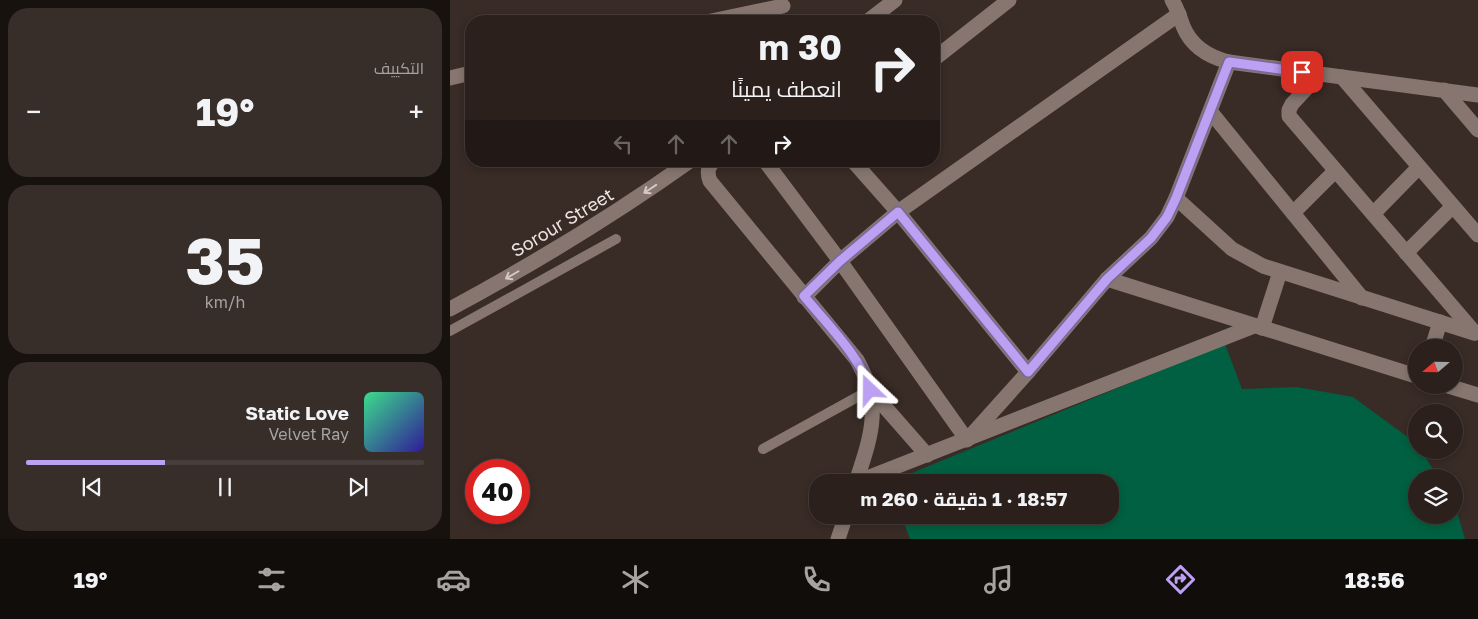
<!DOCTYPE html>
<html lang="ar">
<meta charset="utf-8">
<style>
:root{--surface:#2b201c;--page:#372d29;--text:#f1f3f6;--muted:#a6a3a3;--line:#473e3b;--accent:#bca0f2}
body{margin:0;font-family:"Golos Text",Cairo,sans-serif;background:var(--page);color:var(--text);direction:rtl;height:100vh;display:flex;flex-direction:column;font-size:19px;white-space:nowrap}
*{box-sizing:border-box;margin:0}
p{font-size:16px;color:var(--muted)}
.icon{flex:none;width:28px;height:28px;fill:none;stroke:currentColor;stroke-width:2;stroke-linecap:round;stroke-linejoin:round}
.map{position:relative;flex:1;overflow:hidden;direction:ltr}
.sheet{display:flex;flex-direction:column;gap:8px;padding:8px;background:#18120f;width:450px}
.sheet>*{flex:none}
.top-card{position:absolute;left:15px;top:15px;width:475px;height:152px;border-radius:20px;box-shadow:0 2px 8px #0003,0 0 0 1px var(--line);direction:rtl;background:#2b201c;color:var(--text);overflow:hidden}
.needle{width:32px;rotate:250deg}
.tools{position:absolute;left:958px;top:339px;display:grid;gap:10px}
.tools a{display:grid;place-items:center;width:55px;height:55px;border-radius:50%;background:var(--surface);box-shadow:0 2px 8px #0003,0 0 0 1px var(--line);font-size:25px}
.speed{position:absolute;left:15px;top:459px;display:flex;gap:10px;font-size:25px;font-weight:700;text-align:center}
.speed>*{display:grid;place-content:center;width:65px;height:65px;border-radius:50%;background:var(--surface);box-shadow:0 2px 8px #0003,0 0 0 1px var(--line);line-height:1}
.speed .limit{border:8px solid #d22;background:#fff;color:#111}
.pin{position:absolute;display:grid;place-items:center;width:42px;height:42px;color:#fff;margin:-21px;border-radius:10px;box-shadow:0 2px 8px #0006}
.me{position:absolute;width:55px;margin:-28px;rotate:337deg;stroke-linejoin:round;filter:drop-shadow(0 0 4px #0008)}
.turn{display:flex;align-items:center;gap:18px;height:105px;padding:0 15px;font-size:22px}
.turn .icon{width:65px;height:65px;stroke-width:2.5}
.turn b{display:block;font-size:35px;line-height:42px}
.lanes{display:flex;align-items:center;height:48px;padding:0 15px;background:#0003;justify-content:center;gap:25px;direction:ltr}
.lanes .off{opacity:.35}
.big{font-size:38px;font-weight:700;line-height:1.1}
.sheet .card{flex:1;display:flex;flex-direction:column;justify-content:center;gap:8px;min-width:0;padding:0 18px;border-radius:20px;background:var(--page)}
.sheet .dial{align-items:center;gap:0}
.dial b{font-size:65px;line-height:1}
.song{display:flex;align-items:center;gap:15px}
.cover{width:60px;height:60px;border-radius:8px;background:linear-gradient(135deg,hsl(150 70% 55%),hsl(250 70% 35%))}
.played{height:5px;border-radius:2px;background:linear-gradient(90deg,var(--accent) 35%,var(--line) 35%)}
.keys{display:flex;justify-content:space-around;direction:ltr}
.heat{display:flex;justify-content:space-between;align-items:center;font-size:28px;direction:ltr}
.trip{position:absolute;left:359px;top:474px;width:310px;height:50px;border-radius:20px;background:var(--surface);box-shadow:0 2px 8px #0003,0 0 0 1px var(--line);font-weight:700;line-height:50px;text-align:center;direction:rtl}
.tabs{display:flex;height:80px;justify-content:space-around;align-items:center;background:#110d0b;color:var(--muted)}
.tabs .icon{width:35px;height:35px}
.tabs .active{color:var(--accent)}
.tabs b{font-size:22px;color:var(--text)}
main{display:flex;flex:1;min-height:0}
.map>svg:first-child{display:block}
.green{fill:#006041}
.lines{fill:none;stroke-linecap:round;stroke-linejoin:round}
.lane{stroke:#86766f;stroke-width:10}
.street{stroke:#86766f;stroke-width:15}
.secondary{stroke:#86766f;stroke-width:15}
.oneway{stroke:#d3c8c4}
.route-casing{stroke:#7a689d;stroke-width:12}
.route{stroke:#bca0f2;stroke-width:9}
.labels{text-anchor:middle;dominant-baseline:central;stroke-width:5;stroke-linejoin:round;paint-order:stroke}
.street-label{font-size:18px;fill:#ede4e0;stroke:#392b26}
</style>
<main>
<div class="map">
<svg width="1028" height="539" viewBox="0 0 1028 539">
<rect width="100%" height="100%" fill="#392b26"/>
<polygon class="green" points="775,344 792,389 847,387 903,397 966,443 966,450 971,450 988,477 966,478 966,515 1004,515 1004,502 1015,539 460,539 451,515 660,515 660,482 440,482"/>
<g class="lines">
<g class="lane">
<polyline points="0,331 166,239"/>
<polyline points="313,449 420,390"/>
</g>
<g class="street">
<path d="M722 0C727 8 730 17 733 26 741 46 759 57 779 62L1028 95"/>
<polyline points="261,21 333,6"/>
<polyline points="484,59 559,0"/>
<polyline points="870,74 842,104 839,110 839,116 1025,333"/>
<polyline points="892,77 1028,235"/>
<polyline points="0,78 21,73"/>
<polyline points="994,90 1028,130"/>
<polyline points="760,111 912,298"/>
<polyline points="315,161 390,261 517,440 578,372 657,279 701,238 717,217 726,198 779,62"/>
<polyline points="403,161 448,212 578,372"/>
<polyline points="726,198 782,249 813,266 1024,333"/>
<polyline points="843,213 885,171"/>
<polyline points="923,214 969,167"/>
<polyline points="956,253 1003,206"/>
<polyline points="657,279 966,376"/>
<polyline points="354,297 390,261 448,212 729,14"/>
<polyline points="812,328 830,272"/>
<polyline points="982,348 990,322"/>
<polyline points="995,385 1028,395"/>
<polyline points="420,390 477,455"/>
<polyline points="407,482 804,326"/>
</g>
<g class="secondary">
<polyline points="418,21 445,0"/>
<path d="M264 161C257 167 257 173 260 181L407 360C433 406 421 436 406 482"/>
<path d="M0 309C83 264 163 216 240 161"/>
<polyline points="388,539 396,515"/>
</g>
</g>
<defs><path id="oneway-shaft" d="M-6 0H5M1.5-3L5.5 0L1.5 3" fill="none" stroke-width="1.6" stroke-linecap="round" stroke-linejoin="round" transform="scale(1.25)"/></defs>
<g class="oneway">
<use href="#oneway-shaft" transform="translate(200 189) rotate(146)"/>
<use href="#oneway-shaft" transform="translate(62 275) rotate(150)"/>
</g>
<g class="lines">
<defs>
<path id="route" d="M420 390C411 357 376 323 354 296L390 261 448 212 578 372 657 279 701 238 717 217 726 198 779 62 852 72"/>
</defs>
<use href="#route" class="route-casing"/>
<use href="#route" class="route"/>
</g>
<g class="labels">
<g class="street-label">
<text transform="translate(112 222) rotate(-31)">Sorour Street</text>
</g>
</g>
</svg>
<div class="tools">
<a><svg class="needle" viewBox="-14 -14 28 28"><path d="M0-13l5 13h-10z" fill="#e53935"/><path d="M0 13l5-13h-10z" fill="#a6a3a3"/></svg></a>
<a><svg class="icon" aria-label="search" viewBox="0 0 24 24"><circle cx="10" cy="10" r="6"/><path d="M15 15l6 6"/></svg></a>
<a><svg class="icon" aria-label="layers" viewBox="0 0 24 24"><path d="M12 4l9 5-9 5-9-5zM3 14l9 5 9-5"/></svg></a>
</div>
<div class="speed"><div class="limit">40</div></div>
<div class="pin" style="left:852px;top:72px;background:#d93025"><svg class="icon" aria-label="arrive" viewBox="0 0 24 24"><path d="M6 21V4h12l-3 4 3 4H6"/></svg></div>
<svg class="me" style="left:420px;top:390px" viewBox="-20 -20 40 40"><path d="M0-17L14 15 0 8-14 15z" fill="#bca0f2" stroke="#fff" stroke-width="4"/></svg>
<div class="trip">18:57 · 1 دقيقة · 260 m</div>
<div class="top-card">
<div class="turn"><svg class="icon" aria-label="right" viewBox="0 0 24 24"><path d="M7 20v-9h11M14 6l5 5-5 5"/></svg><div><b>30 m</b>انعطف يمينًا</div></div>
<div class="lanes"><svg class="icon off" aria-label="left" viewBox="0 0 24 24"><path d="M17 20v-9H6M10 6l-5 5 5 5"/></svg><svg class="icon off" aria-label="ahead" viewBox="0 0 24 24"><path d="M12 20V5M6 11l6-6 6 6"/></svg><svg class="icon off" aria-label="ahead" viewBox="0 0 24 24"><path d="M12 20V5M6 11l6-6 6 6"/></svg><svg class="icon" aria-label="right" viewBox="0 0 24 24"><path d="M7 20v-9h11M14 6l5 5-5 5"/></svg></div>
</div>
</div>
<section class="sheet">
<div class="card"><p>التكييف</p>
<div class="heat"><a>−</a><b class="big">19°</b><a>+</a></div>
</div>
<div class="card dial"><b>35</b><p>km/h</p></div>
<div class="card">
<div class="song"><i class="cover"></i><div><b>Static Love</b><p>Velvet Ray</p></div></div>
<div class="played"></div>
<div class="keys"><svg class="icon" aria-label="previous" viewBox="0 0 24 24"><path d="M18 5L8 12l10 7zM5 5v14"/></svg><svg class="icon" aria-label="pause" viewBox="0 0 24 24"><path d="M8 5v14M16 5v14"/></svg><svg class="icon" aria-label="next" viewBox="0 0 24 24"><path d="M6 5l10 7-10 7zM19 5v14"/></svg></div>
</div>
</section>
</main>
<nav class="tabs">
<b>18:56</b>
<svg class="icon active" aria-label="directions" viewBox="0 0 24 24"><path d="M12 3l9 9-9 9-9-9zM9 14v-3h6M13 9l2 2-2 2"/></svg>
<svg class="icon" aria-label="music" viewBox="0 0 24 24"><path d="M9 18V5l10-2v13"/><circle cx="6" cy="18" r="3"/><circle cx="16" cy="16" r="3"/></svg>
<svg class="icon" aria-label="phone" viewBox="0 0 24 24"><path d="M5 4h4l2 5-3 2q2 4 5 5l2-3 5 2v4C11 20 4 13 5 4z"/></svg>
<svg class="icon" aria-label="climate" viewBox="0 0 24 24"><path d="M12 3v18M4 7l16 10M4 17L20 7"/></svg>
<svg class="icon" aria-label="car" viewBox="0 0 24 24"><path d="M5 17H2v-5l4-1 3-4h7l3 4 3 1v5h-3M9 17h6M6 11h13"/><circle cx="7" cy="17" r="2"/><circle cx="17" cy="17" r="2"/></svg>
<svg class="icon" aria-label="filters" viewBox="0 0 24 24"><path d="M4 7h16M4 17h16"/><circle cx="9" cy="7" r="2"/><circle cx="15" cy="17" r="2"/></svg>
<b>19°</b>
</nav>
